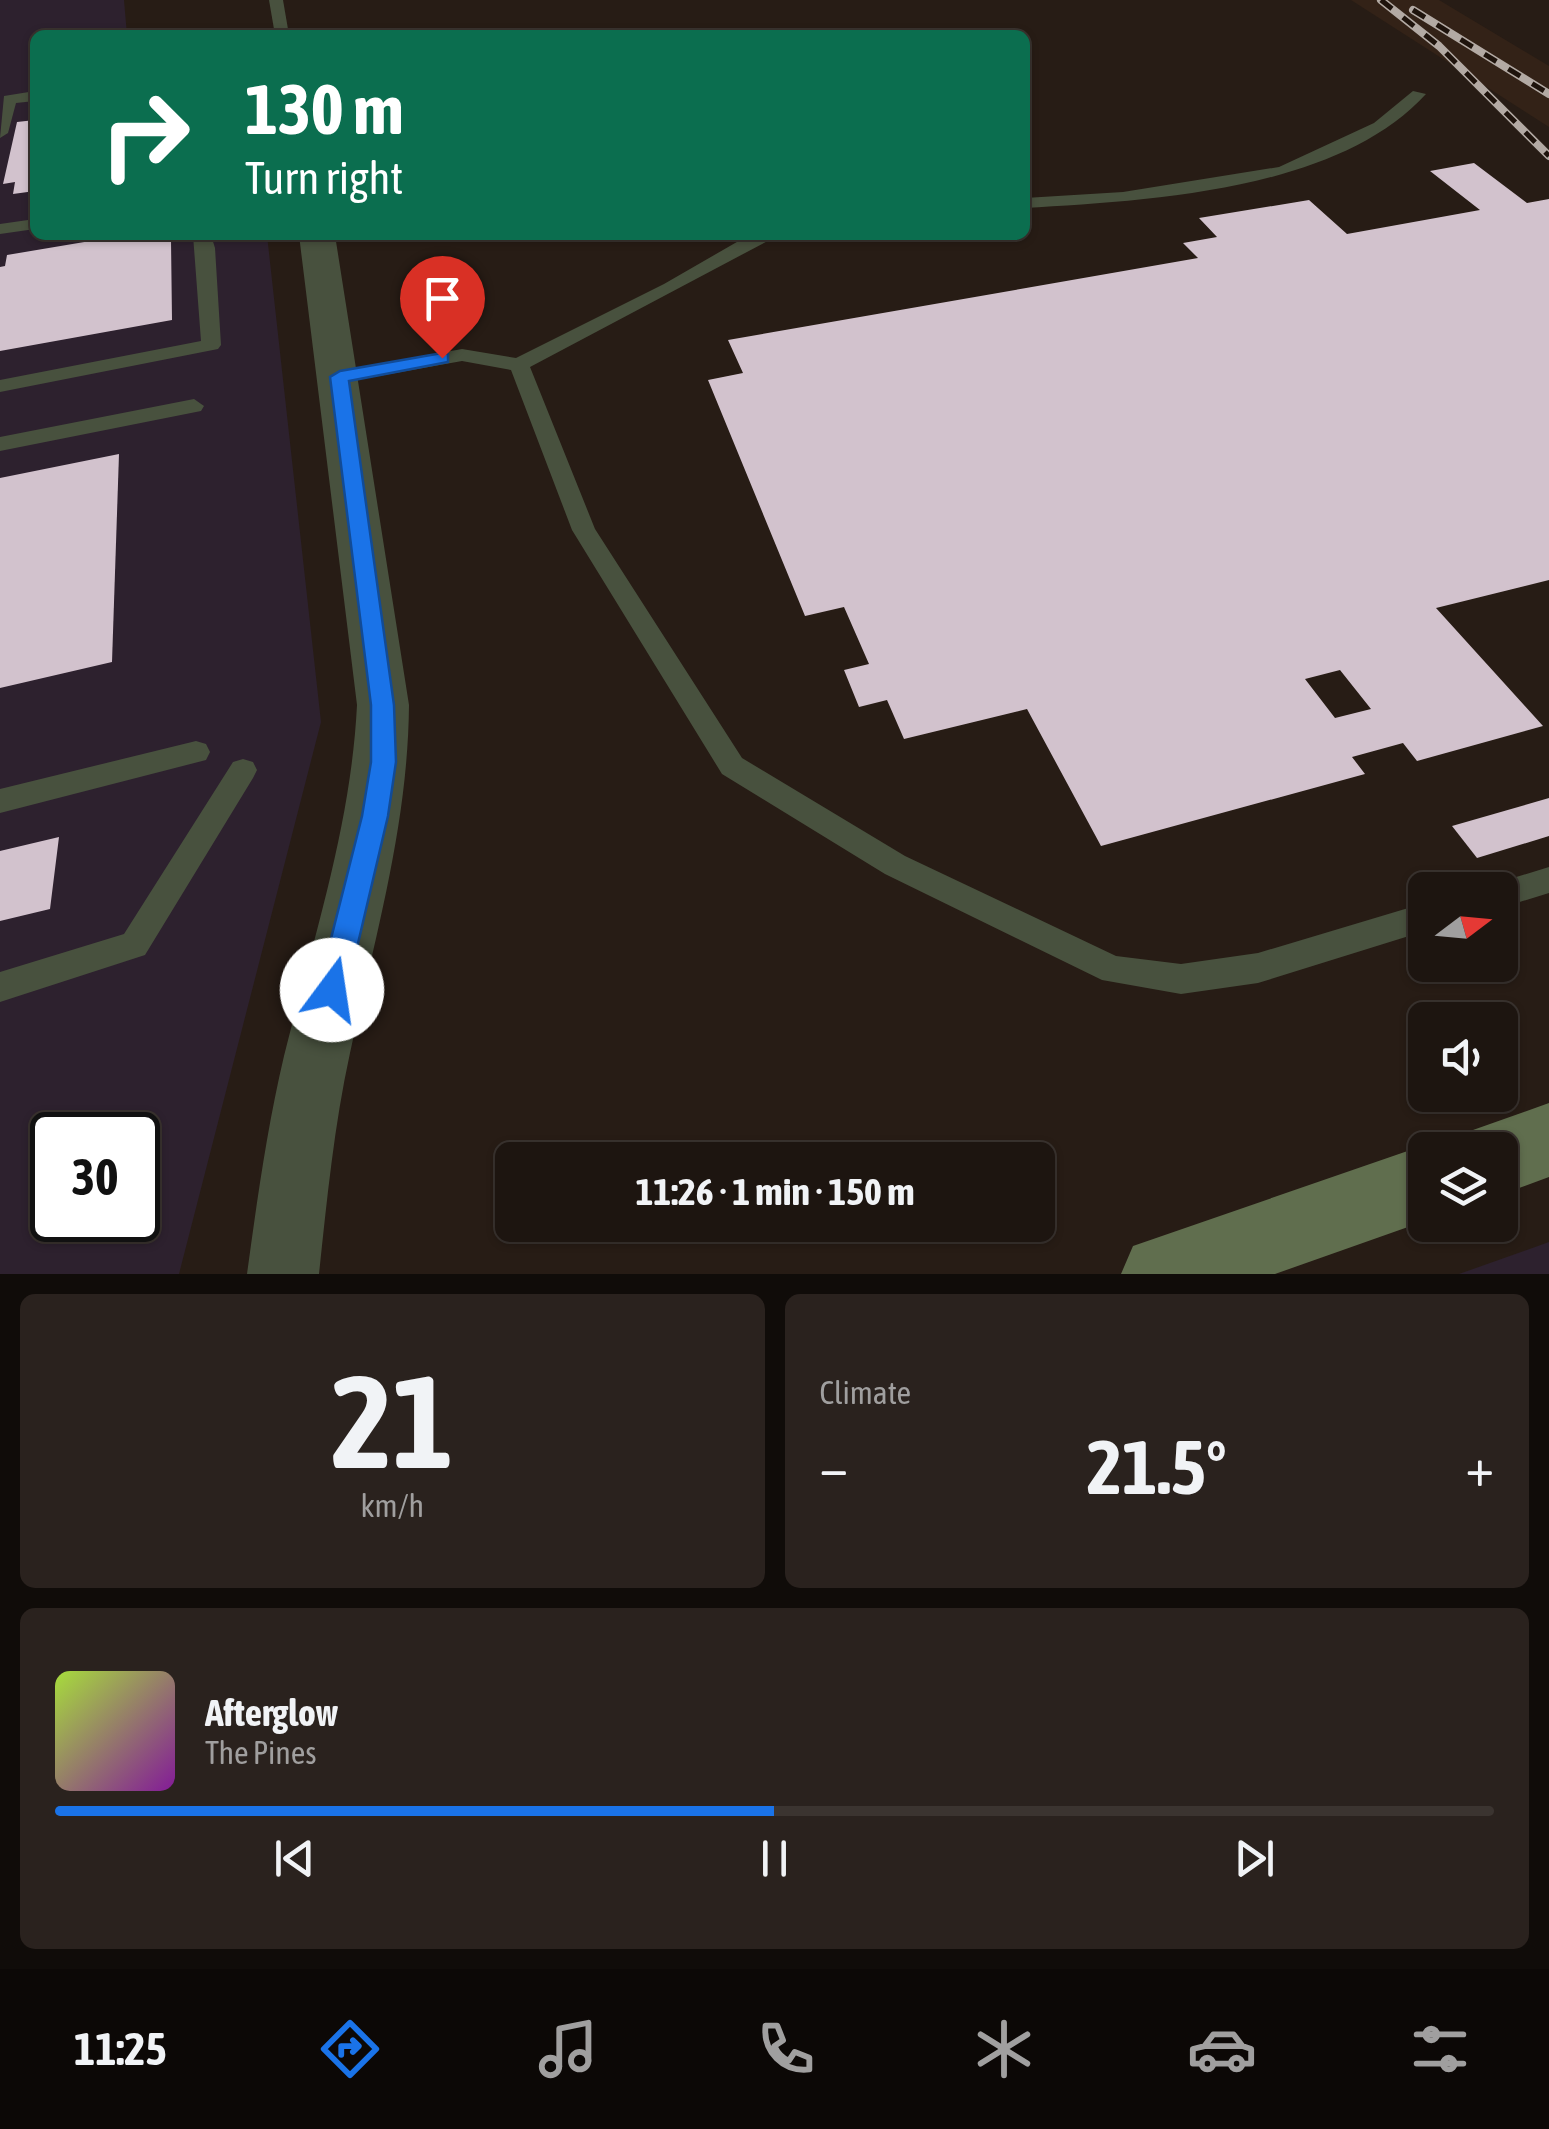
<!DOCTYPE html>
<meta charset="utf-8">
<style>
:root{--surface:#1d1510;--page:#2a221e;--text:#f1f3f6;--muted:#a09f9f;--line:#3b3430;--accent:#1a73e8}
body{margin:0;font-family:"Asap Condensed",sans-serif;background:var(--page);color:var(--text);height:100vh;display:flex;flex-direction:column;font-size:38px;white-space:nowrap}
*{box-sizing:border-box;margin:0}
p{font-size:32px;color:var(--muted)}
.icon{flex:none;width:55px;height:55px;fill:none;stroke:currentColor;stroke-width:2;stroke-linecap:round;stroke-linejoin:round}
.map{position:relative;height:1274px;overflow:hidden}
.details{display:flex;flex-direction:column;gap:20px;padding:20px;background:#100c09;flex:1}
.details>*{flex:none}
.banner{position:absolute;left:30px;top:30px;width:1000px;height:210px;border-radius:15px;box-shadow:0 2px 8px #0004,0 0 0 2px var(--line);background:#0b6e4f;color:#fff;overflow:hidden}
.needle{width:65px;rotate:74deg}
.buttons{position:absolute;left:1408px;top:872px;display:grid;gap:20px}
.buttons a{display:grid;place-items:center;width:110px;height:110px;border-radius:15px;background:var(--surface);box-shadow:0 2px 8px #0004,0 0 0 2px var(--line);font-size:50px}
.speed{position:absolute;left:30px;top:1112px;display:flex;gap:20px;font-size:50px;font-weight:700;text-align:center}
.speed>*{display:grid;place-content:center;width:130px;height:130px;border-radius:50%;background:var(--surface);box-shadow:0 2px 8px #0004,0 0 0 2px var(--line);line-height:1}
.speed .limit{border:5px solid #111;border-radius:15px;background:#fff;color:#111}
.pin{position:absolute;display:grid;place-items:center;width:85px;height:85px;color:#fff;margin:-102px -42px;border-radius:50% 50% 50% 0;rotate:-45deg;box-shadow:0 0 10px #0007}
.pin .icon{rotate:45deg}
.me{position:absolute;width:110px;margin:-55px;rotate:14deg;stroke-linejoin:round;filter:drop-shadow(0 0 8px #0008)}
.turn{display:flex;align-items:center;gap:35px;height:210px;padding:0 50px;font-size:45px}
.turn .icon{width:130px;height:130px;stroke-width:2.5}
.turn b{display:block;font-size:70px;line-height:85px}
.big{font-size:75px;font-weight:700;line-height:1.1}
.details .card{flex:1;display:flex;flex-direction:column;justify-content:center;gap:15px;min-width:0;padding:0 35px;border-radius:15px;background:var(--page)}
.details .dial{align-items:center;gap:0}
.dial b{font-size:130px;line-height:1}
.song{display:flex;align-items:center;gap:30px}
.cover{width:120px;height:120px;border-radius:15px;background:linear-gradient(135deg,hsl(80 70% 55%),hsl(290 70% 35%))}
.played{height:10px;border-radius:5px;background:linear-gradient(90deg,var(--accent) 50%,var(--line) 50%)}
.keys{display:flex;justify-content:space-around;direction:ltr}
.heat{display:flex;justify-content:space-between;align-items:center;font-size:55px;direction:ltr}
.details .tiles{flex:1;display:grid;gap:20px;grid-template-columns:1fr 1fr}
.card:last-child{grid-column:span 2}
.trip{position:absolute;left:495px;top:1142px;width:560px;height:100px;border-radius:15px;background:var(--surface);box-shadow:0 2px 8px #0004,0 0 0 2px var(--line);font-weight:700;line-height:100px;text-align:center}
.dock{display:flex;height:160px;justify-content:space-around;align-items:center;background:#0c0806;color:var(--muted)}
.dock .icon{width:70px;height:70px}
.dock .selected{color:var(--accent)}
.dock b{font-size:45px;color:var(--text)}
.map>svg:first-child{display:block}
.built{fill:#332217}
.industrial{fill:#2d212e;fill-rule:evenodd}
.building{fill:#d2c2cd;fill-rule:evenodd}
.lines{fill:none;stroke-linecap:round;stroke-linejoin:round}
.service{fill:#48513e;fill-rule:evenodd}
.minor{fill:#48513e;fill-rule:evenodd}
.secondary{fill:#606e4e;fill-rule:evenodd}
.rail-casing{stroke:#b3aaa4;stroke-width:8}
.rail{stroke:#1e130c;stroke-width:5;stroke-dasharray:14;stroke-linecap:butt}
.route{fill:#1a73e8;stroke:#114b97;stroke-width:2.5}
</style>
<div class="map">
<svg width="1549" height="1274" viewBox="0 0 1549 1274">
<rect width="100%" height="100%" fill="#271c15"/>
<polygon class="built" points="1351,0 1439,0 1549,66 1549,127"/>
<g class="industrial">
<path d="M0 0H124L127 35H35V235H267L321 722 179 1274H0ZM52 1135H138V1220H52Z"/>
<polygon points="1549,1242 1549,1274 1459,1274"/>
</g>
<g class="building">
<polygon points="35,120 35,191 13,194 15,182 3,184 17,122"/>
<path d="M1474 163 1527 203 1549 199V580L1436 608 1543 726 1417 761 1403 743 1352 757 1365 774 1101 846 1027 709 904 739 887 700 859 707 844 670 869 664 844 607 805 616 708 380 743 373 728 340 1198 258 1183 243 1217 237 1199 218 1309 200 1347 234 1480 210 1430 171ZM1340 670 1371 709 1335 718 1305 679Z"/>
<polygon points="126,235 158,235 159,242 171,240 172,320 0,351 0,267 5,266 7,255"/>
<polygon points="119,454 112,662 0,688 0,478"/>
<polygon points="1549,798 1549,836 1477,858 1452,826"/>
<polygon points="59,837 50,909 0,921 0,851"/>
</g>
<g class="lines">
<g class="service">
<polygon points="269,0 283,0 289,35 275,35"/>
<polygon points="35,91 35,101 16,103 8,133 0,138 4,96"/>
<path d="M1413 91 1426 94C1338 191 1148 201 1025 208V198L1123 192 1279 167 1374 123Z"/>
<polygon points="35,219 35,229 0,234 0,224"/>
<polygon points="193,235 211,235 215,248 221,345 218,349 0,392 0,380 201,341"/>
<polygon points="749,235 779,235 530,367 595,529 742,758 905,856 1116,956 1181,964 1258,953 1425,903 1425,931 1258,983 1181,994 1102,980 885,874 722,774 572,530 511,370 462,361 340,383 330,377 340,371 462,349 516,358 664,284"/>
<polygon points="194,399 204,406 201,411 0,451 0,437"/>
<polygon points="196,741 206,744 210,752 206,760 0,813 0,789"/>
<polygon points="243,759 253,762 257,770 253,778 145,955 0,1002 0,972 124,934 233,762"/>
<polygon points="1549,867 1549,893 1500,908 1500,890 1487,890 1490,885"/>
</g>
<path class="minor" d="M299 235H335L409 705C408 825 375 937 350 1053 334 1126 327 1200 319 1274H247C257 1201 267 1128 284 1056 313 939 351 826 357 705Z"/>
<g class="secondary">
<polygon points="1549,1103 1549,1177 1500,1195 1500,1150 1465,1150 1473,1130"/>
<polygon points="1425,1145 1438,1150 1425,1150 1425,1221 1275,1274 1121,1274 1133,1246"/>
</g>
<defs>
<g id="rail">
<polyline points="1381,0 1439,46 1549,156"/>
<polyline points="1413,10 1549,94"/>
</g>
</defs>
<use href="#rail" class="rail-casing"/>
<use href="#rail" class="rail"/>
</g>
<polygon class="route" points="442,353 448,354 448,362 349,381 394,705 396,762 388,816 347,990 343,1000 332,1004 322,1000 318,990 362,816 371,762 371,705 330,377 340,371"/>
</svg>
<div class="buttons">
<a><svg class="needle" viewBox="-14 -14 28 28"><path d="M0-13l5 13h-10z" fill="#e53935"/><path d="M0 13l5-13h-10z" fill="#a09f9f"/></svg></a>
<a><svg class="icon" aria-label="sound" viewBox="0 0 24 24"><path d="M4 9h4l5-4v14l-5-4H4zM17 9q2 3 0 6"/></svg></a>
<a><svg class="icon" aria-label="layers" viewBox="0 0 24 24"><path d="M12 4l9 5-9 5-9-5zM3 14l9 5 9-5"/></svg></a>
</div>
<div class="speed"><div class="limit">30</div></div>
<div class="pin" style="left:442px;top:358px;background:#d93025"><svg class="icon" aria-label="arrive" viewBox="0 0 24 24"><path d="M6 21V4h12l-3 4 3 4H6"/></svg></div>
<svg class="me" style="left:332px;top:990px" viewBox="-20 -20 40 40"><circle r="19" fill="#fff"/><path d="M0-13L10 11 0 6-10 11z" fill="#1a73e8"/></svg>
<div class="trip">11:26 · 1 min · 150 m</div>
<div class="banner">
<div class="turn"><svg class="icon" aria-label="right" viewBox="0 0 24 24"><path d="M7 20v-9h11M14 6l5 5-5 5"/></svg><div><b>130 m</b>Turn right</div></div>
</div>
</div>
<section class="details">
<div class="tiles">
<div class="card dial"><b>21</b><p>km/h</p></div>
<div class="card"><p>Climate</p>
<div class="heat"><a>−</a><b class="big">21.5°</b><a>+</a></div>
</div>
<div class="card">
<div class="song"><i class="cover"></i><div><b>Afterglow</b><p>The Pines</p></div></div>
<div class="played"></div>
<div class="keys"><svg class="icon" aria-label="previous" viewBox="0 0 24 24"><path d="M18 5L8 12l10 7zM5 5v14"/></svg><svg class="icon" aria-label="pause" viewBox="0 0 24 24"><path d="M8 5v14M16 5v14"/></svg><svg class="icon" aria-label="next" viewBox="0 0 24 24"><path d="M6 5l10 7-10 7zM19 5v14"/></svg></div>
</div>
</div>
</section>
<nav class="dock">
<b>11:25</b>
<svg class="icon selected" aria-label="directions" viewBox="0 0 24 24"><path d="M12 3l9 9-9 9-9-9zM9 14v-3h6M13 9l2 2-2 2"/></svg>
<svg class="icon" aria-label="music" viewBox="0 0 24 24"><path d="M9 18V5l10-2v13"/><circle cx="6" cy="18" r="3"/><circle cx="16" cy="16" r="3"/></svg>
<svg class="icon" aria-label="phone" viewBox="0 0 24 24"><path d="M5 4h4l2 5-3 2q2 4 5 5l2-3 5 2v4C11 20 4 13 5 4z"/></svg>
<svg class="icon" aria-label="climate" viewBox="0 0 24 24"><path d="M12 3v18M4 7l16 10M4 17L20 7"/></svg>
<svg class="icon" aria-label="car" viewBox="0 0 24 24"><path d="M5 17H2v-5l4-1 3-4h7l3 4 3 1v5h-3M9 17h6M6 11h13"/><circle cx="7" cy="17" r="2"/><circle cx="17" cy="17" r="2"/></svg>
<svg class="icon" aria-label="filters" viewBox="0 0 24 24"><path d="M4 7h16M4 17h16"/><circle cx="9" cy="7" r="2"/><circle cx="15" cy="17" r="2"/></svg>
</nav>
